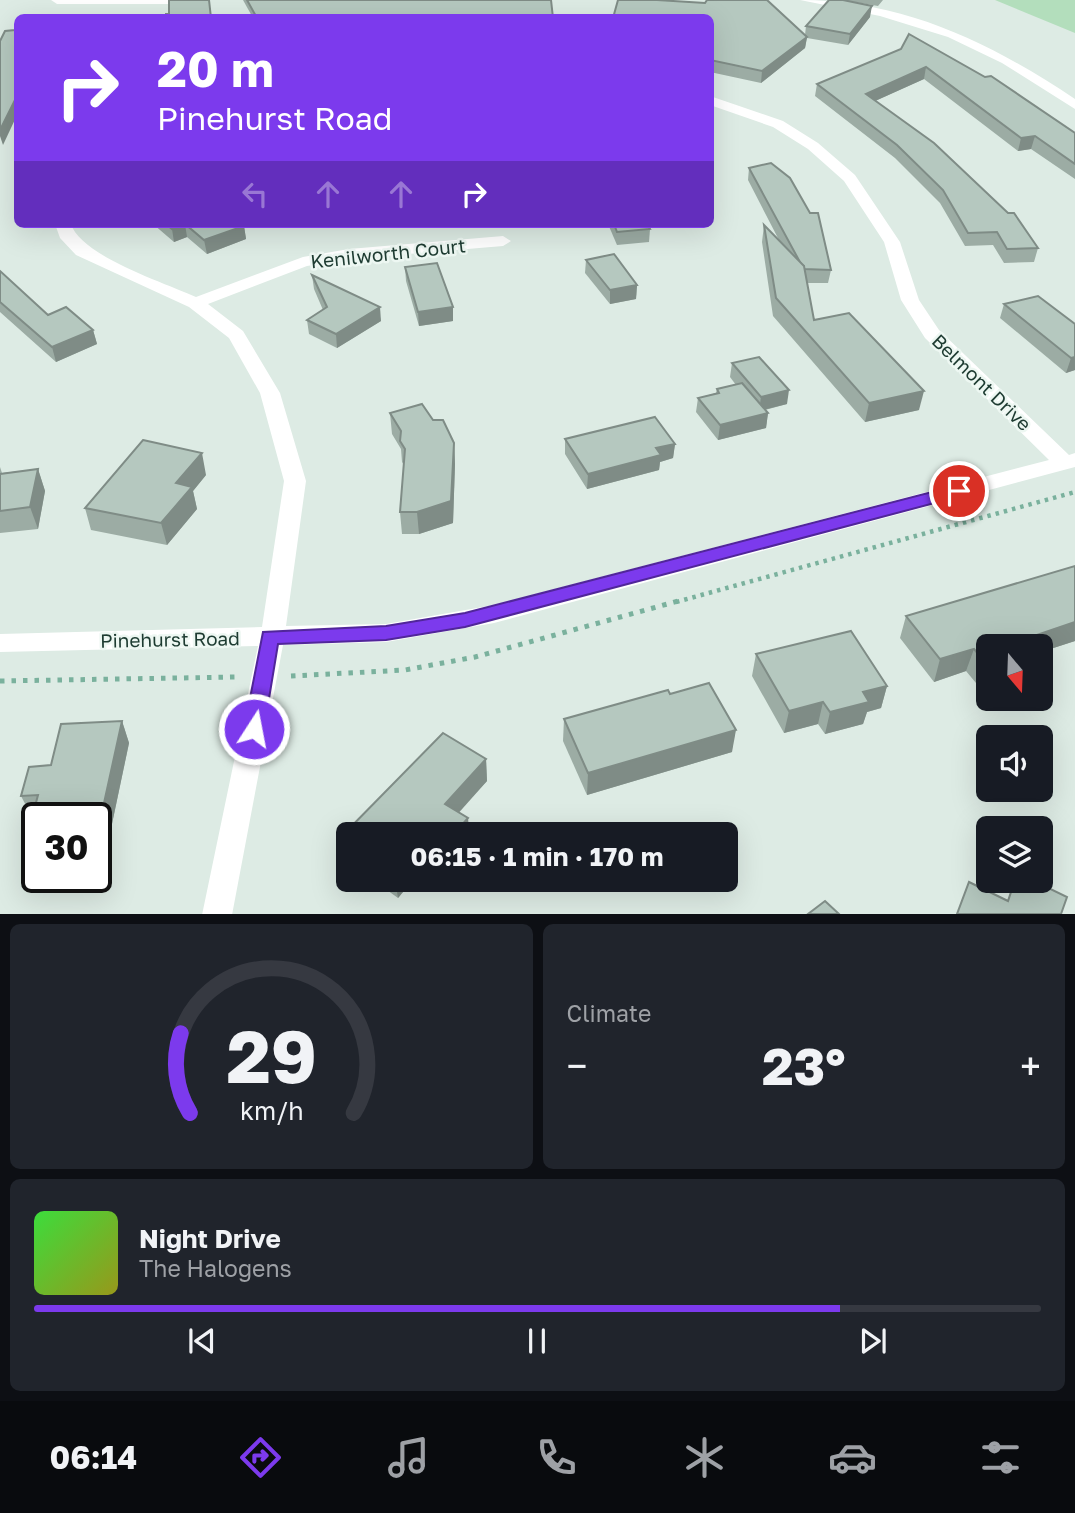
<!DOCTYPE html>
<meta charset="utf-8">
<style>
:root{--surface:#171b24;--page:#20242c;--text:#f1f3f6;--muted:#9ea1a6;--line:#363941;--accent:#7c3aed}
body{margin:0;font-family:"Golos Text",sans-serif;background:var(--page);color:var(--text);height:100vh;display:flex;flex-direction:column;font-size:26px;white-space:nowrap}
*{box-sizing:border-box;margin:0}
p{font-size:23px;color:var(--muted)}
.icon{flex:none;width:38px;height:38px;fill:none;stroke:currentColor;stroke-width:2;stroke-linecap:round;stroke-linejoin:round}
.map{position:relative;height:914px;overflow:hidden}
.side{display:flex;flex-direction:column;gap:10px;padding:10px;background:#0d0f14;flex:1}
.side>*{flex:none}
.banner{position:absolute;left:14px;top:14px;width:700px;height:214px;border-radius:10px;box-shadow:0 7px 28px #0002;background:#7c3aed;color:#fff;overflow:hidden}
.needle{width:46px;rotate:161deg}
.controls{position:absolute;left:976px;top:634px;display:grid;gap:14px}
.controls a{display:grid;place-items:center;width:77px;height:77px;border-radius:10px;background:var(--surface);box-shadow:0 7px 28px #0002;font-size:35px}
.speed{position:absolute;left:21px;top:802px;display:flex;gap:14px;font-size:35px;font-weight:700;text-align:center}
.speed>*{display:grid;place-content:center;width:91px;height:91px;border-radius:50%;background:var(--surface);box-shadow:0 7px 28px #0002;line-height:1}
.speed .limit{border:4px solid #111;border-radius:10px;background:#fff;color:#111}
.pin{position:absolute;display:grid;place-items:center;width:60px;height:60px;color:#fff;margin:-30px;border:4px solid #fff;border-radius:50%;box-shadow:0 2px 7px #0007}
.me{position:absolute;width:77px;margin:-38px;rotate:11deg;stroke-linejoin:round;filter:drop-shadow(0 0 5px #0008)}
.turn{display:flex;align-items:center;gap:24px;height:147px;padding:0 28px;font-size:32px}
.turn .icon{width:91px;height:91px;stroke-width:2.5}
.turn b{display:block;font-size:49px;line-height:60px}
.lanes{display:flex;align-items:center;height:66px;padding:0 28px;background:#0003;justify-content:center;gap:35px;direction:ltr}
.lanes .off{opacity:.35}
.big{font-size:52px;font-weight:700;line-height:1.1}
.side .widget{flex:1;display:flex;flex-direction:column;justify-content:center;gap:10px;min-width:0;padding:0 24px;border-radius:10px;background:var(--page)}
.side .dial{align-items:center;gap:0}
.dial svg{height:182px;overflow:visible;fill:none;stroke:var(--line);stroke-width:7;stroke-linecap:round;text-anchor:middle}
.dial text{fill:var(--text);stroke:none}
.song{display:flex;align-items:center;gap:21px}
.cover{width:84px;height:84px;border-radius:10px;background:linear-gradient(135deg,hsl(120 70% 55%),hsl(60 70% 35%))}
.played{height:7px;border-radius:4px;background:linear-gradient(90deg,var(--accent) 80%,var(--line) 80%)}
.keys{display:flex;justify-content:space-around;direction:ltr}
.heat{display:flex;justify-content:space-between;align-items:center;font-size:38px;direction:ltr}
.side .tiles{flex:1;display:grid;gap:10px;grid-template-columns:1fr 1fr}
.widget:last-child{grid-column:span 2}
.trip{position:absolute;left:336px;top:822px;width:402px;height:70px;border-radius:10px;background:var(--surface);box-shadow:0 7px 28px #0002;font-weight:700;line-height:70px;text-align:center}
.dock{display:flex;height:112px;justify-content:space-around;align-items:center;background:#090b0e;color:var(--muted)}
.dock .icon{width:49px;height:49px}
.dock .on{color:var(--accent)}
.dock b{font-size:32px;color:var(--text)}
.map>svg:first-child{display:block}
.green{fill:#b3debc}
.lines{fill:none;stroke-linecap:round;stroke-linejoin:round}
.path-far1{stroke:#7ab19d;stroke-width:4.5;stroke-dasharray:3.5 5;stroke-linecap:butt}
.path{stroke:#7ab19d;stroke-width:5;stroke-dasharray:4.5 7;stroke-linecap:butt}
.minor{fill:#fff;fill-rule:evenodd}
.wall{fill:#9caca4}
.shaded-wall{fill:#7f8c86}
.building{fill:#b5c8bf;stroke:#7f8c86;stroke-width:2}
.route{fill:#7c3aed;stroke:#51269a;stroke-width:2}
.labels{text-anchor:middle;dominant-baseline:central;stroke-width:5;stroke-linejoin:round;paint-order:stroke}
.street-label{font-size:19px;fill:#1d3b31;stroke:#edf7f2}
</style>
<div class="map">
<svg width="1075" height="915" viewBox="0 0 1075 915">
<rect width="100%" height="100%" fill="#ddebe4"/>
<polygon class="green" points="995,0 1075,0 1075,33"/>
<g class="lines">
<polyline class="path-far1" points="676,602 1075,492"/>
<g class="path">
<polyline points="291,676 405,670 475,657 682,600"/>
<polyline points="0,681 237,677"/>
</g>
<g class="minor">
<polygon points="51,0 177,0 171,4 57,4"/>
<path d="M800 0C904 0 991 43 1075 99V109L1002 63 948 37 880 16Z"/>
<path d="M710 96 783 121 818 143 855 175 900 242 919 300 939 330 1069 455 1075 453V467L494 623 386 642 283 645 232 915H202L258 646 0 652V634L262 627 284 481 260 393 229 338 189 307 76 255 60 238 55 224H71C81 256 165 283 196 297L303 257 349 249 503 236 511 241 503 246 349 259 307 266 208 304 243 331 280 393 306 481 286 626 386 624 494 605 1049 460 925 338 901 300 884 242 844 181 808 149 773 127 710 105Z"/>
</g>
</g>
<g class="wall">
<polygon points="243,0 551,0 553,18 253,18"/>
<polygon points="829,0 883,0 878,6 849,1 870,17 848,45 807,38 805,48 761,83 710,72 710,18 805,35 806,26"/>
<polygon points="901,49 1075,133 1075,179 1031,149 1018,151 924,79 875,101 1038,248 1034,262 1004,263 993,245 965,246 940,203 895,158 815,96 817,84"/>
<polygon points="749,168 831,270 828,283 807,283 814,320 919,410 865,422 773,316 762,242 764,225 780,242 748,180"/>
<polygon points="153,224 241,224 244,226 246,239 207,254 187,237 174,242"/>
<polygon points="608,224 647,224 650,229 649,242 617,245"/>
<polygon points="586,260 637,285 636,299 610,304 585,273"/>
<polygon points="405,267 453,321 419,326 406,281"/>
<polygon points="0,271 48,315 93,330 97,344 56,362 0,312"/>
<polygon points="312,275 381,321 337,348 309,334 307,320 323,310 314,289"/>
<polygon points="1004,304 1075,324 1075,370 1066,373 1000,318"/>
<polygon points="732,363 787,404 765,410 768,413 766,428 718,440 696,412 698,398 716,393 717,389 736,385 730,377"/>
<polygon points="390,413 433,420 454,443 455,464 453,523 419,534 402,534 400,512 404,465 402,462 401,449 392,434"/>
<polygon points="565,439 675,444 673,458 660,462 659,470 587,489 565,454"/>
<polygon points="0,467 2,473 38,469 45,491 38,529 0,533"/>
<polygon points="206,475 193,491 197,509 167,545 91,530 85,508"/>
<polygon points="1075,566 1075,641 1041,652 1041,646 989,646 989,679 976,683 966,671 934,682 900,638 906,616"/>
<polygon points="756,654 887,686 881,708 867,712 863,724 825,734 818,724 784,733 752,676"/>
<polygon points="670,694 732,752 587,795 563,741 564,719"/>
<polygon points="122,721 129,743 105,857 96,858 96,817 37,817 37,862 36,862 26,840 32,817 21,796 51,765"/>
<polygon points="486,759 487,781 458,812 468,818 469,835 348,835 348,863 344,860 340,838"/>
<polygon points="373,880 413,880 398,898"/>
</g>
<g class="shaded-wall">
<polygon points="872,6 870,17 848,45 850,34"/>
<polygon points="807,37 805,48 761,83 762,71"/>
<polygon points="926,67 924,79 864,106 866,94"/>
<polygon points="18,94 18,113 3,145 0,136 0,130"/>
<polygon points="1035,136 1031,149 1018,151 1021,138"/>
<polygon points="185,224 187,237 174,242 172,229"/>
<polygon points="244,226 246,239 207,254 204,240"/>
<polygon points="637,285 636,299 610,304 610,290"/>
<polygon points="380,307 381,321 337,348 336,334"/>
<polygon points="453,307 453,321 419,326 418,312"/>
<polygon points="93,330 97,344 56,362 52,347"/>
<polygon points="1075,357 1075,370 1066,373 1071,358"/>
<polygon points="789,390 787,404 759,411 761,397"/>
<polygon points="924,391 919,410 865,422 869,403"/>
<polygon points="768,413 766,428 718,440 720,425"/>
<polygon points="454,443 455,464 453,523 419,534 417,512"/>
<polygon points="675,444 673,458 660,462 659,470 587,489 588,474 656,448"/>
<polygon points="202,453 206,475 193,491 197,509 167,545 161,523 176,483"/>
<polygon points="38,469 45,491 38,529 30,507"/>
<polygon points="1075,622 1075,641 1041,652 1041,646 1003,646"/>
<polygon points="974,649 966,671 934,682 940,659"/>
<polygon points="989,659 989,679 976,683 984,661"/>
<polygon points="887,686 881,708 867,712 863,724 825,734 830,712 863,692"/>
<polygon points="823,702 818,724 784,733 789,711"/>
<polygon points="122,721 129,743 105,857 97,835"/>
<polygon points="736,730 732,752 587,795 588,773"/>
<polygon points="486,759 487,781 447,826 445,804"/>
<polygon points="468,818 469,835 453,835"/>
<polygon points="395,880 413,880 398,898"/>
</g>
<g class="building">
<polygon points="169,0 209,0 211,18 166,18 166,14 169,14"/>
<polygon points="247,0 551,0 553,18 257,18"/>
<polygon points="618,0 657,0 705,3 707,0 767,0 807,37 762,71 710,60 710,18 613,18"/>
<polygon points="829,0 843,0 872,6 850,34 806,26"/>
<polygon points="18,25 18,94 0,130 0,41 5,31 15,30"/>
<polygon points="909,34 985,77 991,76 1075,133 1075,164 1035,136 1021,138 926,67 866,94 934,143 1008,213 1014,213 1038,248 1007,249 997,232 968,233 943,190 897,145 817,84 901,49"/>
<polygon points="771,163 790,178 810,213 818,213 831,270 804,269 804,266 801,264 749,168"/>
<polygon points="166,224 241,224 244,226 204,240 185,224 172,229"/>
<polygon points="614,224 647,224 650,229 617,232"/>
<polygon points="764,225 804,266 814,320 849,313 924,391 869,403 776,298"/>
<polygon points="614,254 637,285 610,290 586,260"/>
<polygon points="437,263 453,307 418,312 405,267"/>
<polygon points="0,271 48,315 66,307 93,330 52,347 0,302"/>
<polygon points="312,275 380,307 336,334 307,320 327,307"/>
<polygon points="1038,296 1075,324 1075,357 1071,358 1004,304"/>
<polygon points="759,357 789,390 761,397 732,363"/>
<polygon points="742,383 768,413 720,425 698,398 719,393 717,389"/>
<polygon points="422,404 433,420 443,420 454,443 451,501 417,512 400,512 405,449 400,441 401,431 390,413"/>
<polygon points="655,417 675,444 656,448 661,455 588,474 565,439"/>
<polygon points="143,440 202,453 176,483 192,487 161,523 85,508"/>
<polygon points="38,469 30,507 0,511 0,474"/>
<polygon points="1075,566 1075,622 1004,646 989,646 989,659 984,661 974,649 940,659 906,616"/>
<polygon points="851,631 887,686 863,692 869,702 830,712 823,702 789,711 756,654"/>
<polygon points="709,683 736,730 588,773 564,719 668,690 670,694"/>
<polygon points="122,721 97,835 96,817 37,817 37,839 26,840 38,795 21,796 29,767 51,765 61,724"/>
<polygon points="443,733 486,759 445,804 468,818 453,835 348,835 348,844 340,838"/>
<polygon points="1015,880 1032,880 1067,897 1061,914 957,914 969,882 1008,901"/>
<polygon points="825,901 839,914 808,914"/>
</g>
<polygon class="route" points="959,485 965,487 965,495 465,627 386,640 278,644 264,729 261,735 246,735 244,729 263,632 386,626 465,613"/>
<g class="labels">
<g class="street-label">
<text transform="translate(388 253) rotate(-6)">Kenilworth Court</text>
<text transform="translate(982 382) rotate(44)">Belmont Drive</text>
<text transform="translate(170 639) rotate(-1)">Pinehurst Road</text>
</g>
</g>
</svg>
<div class="controls">
<a><svg class="needle" viewBox="-14 -14 28 28"><path d="M0-13l5 13h-10z" fill="#e53935"/><path d="M0 13l5-13h-10z" fill="#9ea1a6"/></svg></a>
<a><svg class="icon" aria-label="sound" viewBox="0 0 24 24"><path d="M4 9h4l5-4v14l-5-4H4zM17 9q2 3 0 6"/></svg></a>
<a><svg class="icon" aria-label="layers" viewBox="0 0 24 24"><path d="M12 4l9 5-9 5-9-5zM3 14l9 5 9-5"/></svg></a>
</div>
<div class="speed"><div class="limit">30</div></div>
<div class="pin" style="left:959px;top:491px;background:#d93025"><svg class="icon" aria-label="arrive" viewBox="0 0 24 24"><path d="M6 21V4h12l-3 4 3 4H6"/></svg></div>
<svg class="me" style="left:254px;top:729px" viewBox="-20 -20 40 40"><circle r="17" fill="#7c3aed" stroke="#fff" stroke-width="3"/><path d="M0-11L8 9 0 5-8 9z" fill="#fff"/></svg>
<div class="trip">06:15 · 1 min · 170 m</div>
<div class="banner">
<div class="turn"><svg class="icon" aria-label="right" viewBox="0 0 24 24"><path d="M7 20v-9h11M14 6l5 5-5 5"/></svg><div><b>20 m</b>Pinehurst Road</div></div>
<div class="lanes"><svg class="icon off" aria-label="left" viewBox="0 0 24 24"><path d="M17 20v-9H6M10 6l-5 5 5 5"/></svg><svg class="icon off" aria-label="ahead" viewBox="0 0 24 24"><path d="M12 20V5M6 11l6-6 6 6"/></svg><svg class="icon off" aria-label="ahead" viewBox="0 0 24 24"><path d="M12 20V5M6 11l6-6 6 6"/></svg><svg class="icon" aria-label="right" viewBox="0 0 24 24"><path d="M7 20v-9h11M14 6l5 5-5 5"/></svg></div>
</div>
</div>
<section class="side">
<div class="tiles">
<div class="widget dial"><svg viewBox="0 0 100 80">
<path d="M14 69A42 42 0 1 1 86 69"/>
<path d="M14 69A42 42 0 0 1 10 34" stroke="#7c3aed"/>
<text x="50" y="56" font-size="32" font-weight="700">29</text>
<text x="50" y="72" font-size="11">km/h</text>
</svg></div>
<div class="widget"><p>Climate</p>
<div class="heat"><a>−</a><b class="big">23°</b><a>+</a></div>
</div>
<div class="widget">
<div class="song"><i class="cover"></i><div><b>Night Drive</b><p>The Halogens</p></div></div>
<div class="played"></div>
<div class="keys"><svg class="icon" aria-label="previous" viewBox="0 0 24 24"><path d="M18 5L8 12l10 7zM5 5v14"/></svg><svg class="icon" aria-label="pause" viewBox="0 0 24 24"><path d="M8 5v14M16 5v14"/></svg><svg class="icon" aria-label="next" viewBox="0 0 24 24"><path d="M6 5l10 7-10 7zM19 5v14"/></svg></div>
</div>
</div>
</section>
<nav class="dock">
<b>06:14</b>
<svg class="icon on" aria-label="directions" viewBox="0 0 24 24"><path d="M12 3l9 9-9 9-9-9zM9 14v-3h6M13 9l2 2-2 2"/></svg>
<svg class="icon" aria-label="music" viewBox="0 0 24 24"><path d="M9 18V5l10-2v13"/><circle cx="6" cy="18" r="3"/><circle cx="16" cy="16" r="3"/></svg>
<svg class="icon" aria-label="phone" viewBox="0 0 24 24"><path d="M5 4h4l2 5-3 2q2 4 5 5l2-3 5 2v4C11 20 4 13 5 4z"/></svg>
<svg class="icon" aria-label="climate" viewBox="0 0 24 24"><path d="M12 3v18M4 7l16 10M4 17L20 7"/></svg>
<svg class="icon" aria-label="car" viewBox="0 0 24 24"><path d="M5 17H2v-5l4-1 3-4h7l3 4 3 1v5h-3M9 17h6M6 11h13"/><circle cx="7" cy="17" r="2"/><circle cx="17" cy="17" r="2"/></svg>
<svg class="icon" aria-label="filters" viewBox="0 0 24 24"><path d="M4 7h16M4 17h16"/><circle cx="9" cy="7" r="2"/><circle cx="15" cy="17" r="2"/></svg>
</nav>
